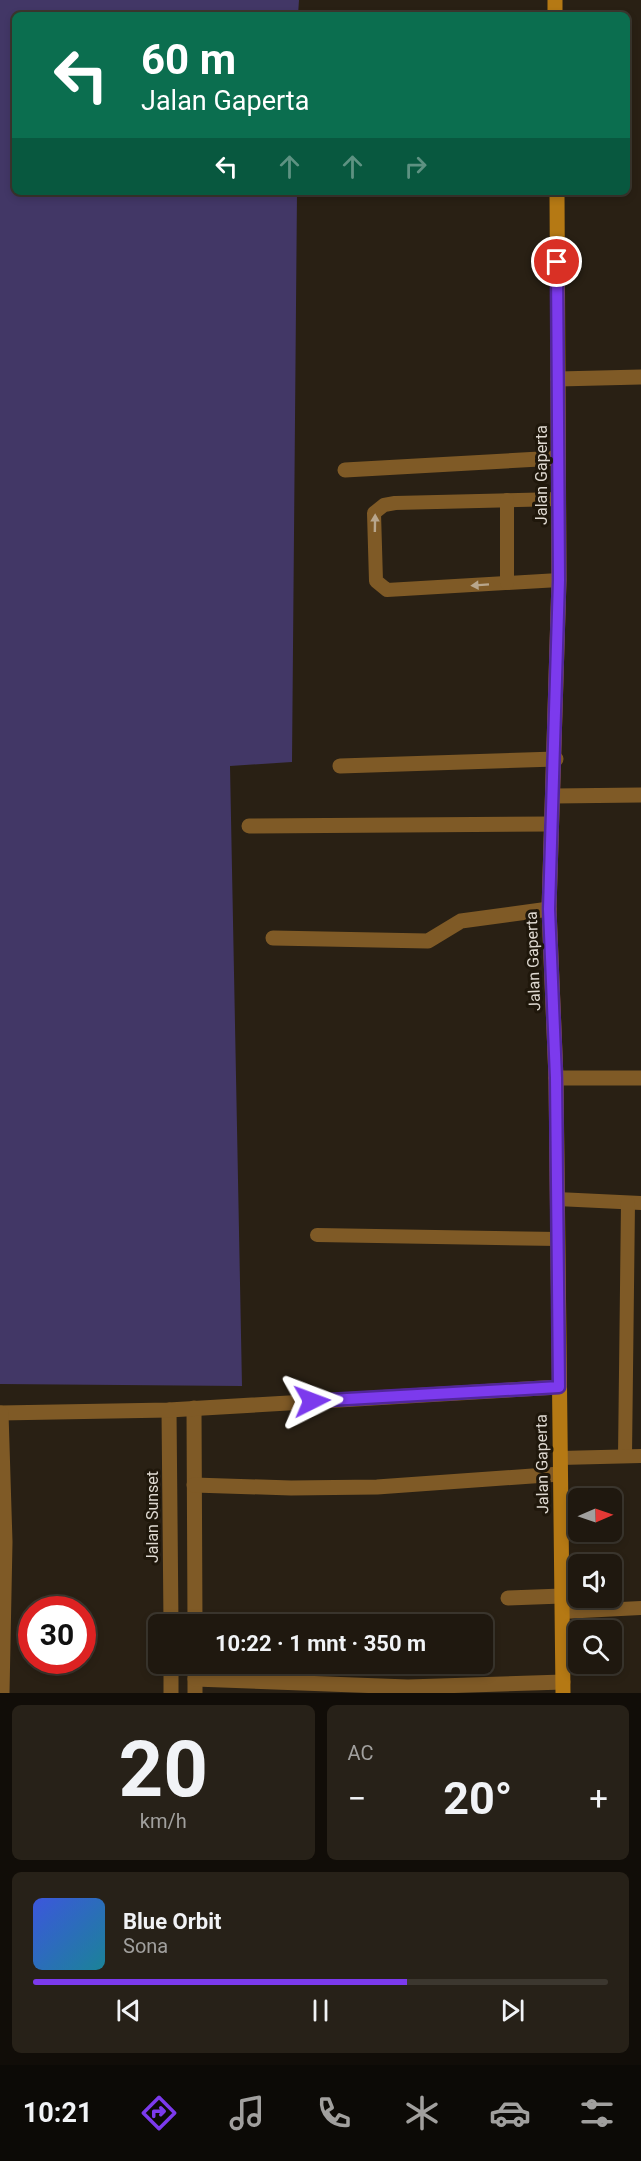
<!DOCTYPE html>
<html lang="id">
<meta charset="utf-8">
<style>
:root{--surface:#1f180f;--page:#272118;--text:#f1f3f6;--muted:#a1a09e;--line:#3c372f;--accent:#7c3aed}
body{margin:0;font-family:Roboto,sans-serif;background:var(--page);color:var(--text);height:100vh;display:flex;flex-direction:column;font-size:22px;white-space:nowrap}
*{box-sizing:border-box;margin:0}
p{font-size:20px;color:var(--muted)}
.icon{flex:none;width:33px;height:33px;fill:none;stroke:currentColor;stroke-width:2;stroke-linecap:round;stroke-linejoin:round}
.map{position:relative;height:1693px;overflow:hidden}
.side{display:flex;flex-direction:column;gap:12px;padding:12px;background:#110d08;flex:1}
.side>*{flex:none}
.hud{position:absolute;left:12px;top:12px;width:618px;height:183px;border-radius:9px;box-shadow:0 3px 9px #0003,0 0 0 2px var(--line);background:#0b6e4f;color:#fff;overflow:hidden}
.needle{width:39px;rotate:88deg}
.controls{position:absolute;left:568px;top:1488px;display:grid;gap:12px}
.controls a{display:grid;place-items:center;width:54px;height:54px;border-radius:9px;background:var(--surface);box-shadow:0 3px 9px #0003,0 0 0 2px var(--line);font-size:30px}
.speed{position:absolute;left:18px;top:1596px;display:flex;gap:12px;font-size:30px;font-weight:700;text-align:center}
.speed>*{display:grid;place-content:center;width:78px;height:78px;border-radius:50%;background:var(--surface);box-shadow:0 3px 9px #0003,0 0 0 2px var(--line);line-height:1}
.speed .limit{border:9px solid #d22;background:#fff;color:#111}
.pin{position:absolute;display:grid;place-items:center;width:51px;height:51px;color:#fff;margin:-26px;border:3px solid #fff;border-radius:50%;box-shadow:0 2px 6px #0007}
.me{position:absolute;width:66px;margin:-33px;rotate:87deg;stroke-linejoin:round;filter:drop-shadow(0 0 4px #0008)}
.turn{display:flex;align-items:center;gap:21px;height:126px;padding:0 30px;font-size:27px}
.turn .icon{width:78px;height:78px;stroke-width:2.5}
.turn b{display:block;font-size:42px;line-height:51px}
.lanes{display:flex;align-items:center;height:57px;padding:0 30px;background:#0003;justify-content:center;gap:30px;direction:ltr}
.lanes .off{opacity:.35}
.big{font-size:45px;font-weight:700;line-height:1.1}
.side .card{flex:1;display:flex;flex-direction:column;justify-content:center;gap:9px;min-width:0;padding:0 21px;border-radius:9px;background:var(--page)}
.side .dial{align-items:center;gap:0}
.dial b{font-size:78px;line-height:1}
.song{display:flex;align-items:center;gap:18px}
.cover{width:72px;height:72px;border-radius:9px;background:linear-gradient(135deg,hsl(230 70% 55%),hsl(190 70% 35%))}
.played{height:6px;border-radius:3px;background:linear-gradient(90deg,var(--accent) 65%,var(--line) 65%)}
.keys{display:flex;justify-content:space-around;direction:ltr}
.heat{display:flex;justify-content:space-between;align-items:center;font-size:33px;direction:ltr}
.side .tiles{flex:1;display:grid;gap:12px;grid-template-columns:1fr 1fr}
.card:last-child{grid-column:span 2}
.trip{position:absolute;left:148px;top:1614px;width:345px;height:60px;border-radius:9px;background:var(--surface);box-shadow:0 3px 9px #0003,0 0 0 2px var(--line);font-weight:700;line-height:60px;text-align:center}
.dock{display:flex;height:96px;justify-content:space-around;align-items:center;background:#0c0a06;color:var(--muted)}
.dock .icon{width:42px;height:42px}
.dock .selected{color:var(--accent)}
.dock b{font-size:27px;color:var(--text)}
.map>svg:first-child{display:block}
.green{fill:#423766}
.lines{fill:none;stroke-linecap:round;stroke-linejoin:round}
.lane{stroke:#7f5a26;stroke-width:14}
.street{stroke:#7f5a26;stroke-width:15}
.secondary{stroke:#b57914;stroke-width:15}
.oneway{fill:#b8a68c}
.route-casing{stroke:#51269a;stroke-width:15}
.route{stroke:#7c3aed;stroke-width:10}
.labels{text-anchor:middle;dominant-baseline:central;stroke-width:6;stroke-linejoin:round;paint-order:stroke}
.street-label{font-size:16px;fill:#ded8d0;stroke:#1f170b}
</style>
<div class="map">
<svg width="641" height="1693" viewBox="0 0 641 1693">
<rect width="100%" height="100%" fill="#292014"/>
<polygon class="green" points="0,0 299,0 298,15 15,15 15,192 297,192 292,762 230,766 242,1386 0,1384"/>
<g class="lines">
<g class="lane">
<polyline points="559,499 395,503 384,505 374,513 376,581 387,590 559,580"/>
<polyline points="507,583 507,500"/>
<polyline points="557,1199 641,1203"/>
<polyline points="317,1235 558,1239"/>
<polyline points="625,1456 628,1203"/>
<polyline points="560,1458 641,1456"/>
<polyline points="562,1612 641,1608"/>
</g>
<g class="street">
<polyline points="558,379 641,377"/>
<polyline points="345,470 558,458"/>
<polyline points="340,766 556,759"/>
<polyline points="554,796 641,795"/>
<polyline points="249,826 550,824"/>
<polyline points="273,938 428,941 461,921 549,909"/>
<polyline points="556,1078 641,1078"/>
<polyline points="194,1408 195,1624"/>
<polyline points="169,1410 171,1624"/>
<polyline points="0,1413 169,1410 559,1387"/>
<polyline points="1,1413 5,1542 2,1693"/>
<polyline points="194,1485 291,1488 377,1487 560,1474"/>
<polyline points="508,1598 562,1596"/>
<polyline points="171,1664 171,1693"/>
<polyline points="195,1664 195,1693"/>
<polyline points="195,1679 408,1687 563,1682"/>
</g>
<g class="secondary">
<polyline points="555,0 555,15"/>
<polyline points="557,192 559,580 549,909 556,1078 563,1693"/>
</g>
</g>
<defs><path id="oneway-solid" d="M-6-.8H1V-3.2L6.5 0L1 3.2V.8H-6Z" transform="scale(1.5)"/></defs>
<g class="oneway">
<use href="#oneway-solid" transform="translate(375 523) rotate(-89)"/>
<use href="#oneway-solid" transform="translate(480 585) rotate(176)"/>
</g>
<g class="lines">
<defs>
<polyline id="route" points="312,1401 559,1387 556,1078 549,909 559,580 557,262"/>
</defs>
<use href="#route" class="route-casing"/>
<use href="#route" class="route"/>
</g>
<g class="labels">
<g class="street-label">
<text transform="translate(541 475) rotate(-90)">Jalan Gaperta</text>
<text transform="translate(533 961) rotate(-92)">Jalan Gaperta</text>
<text transform="translate(542 1464) rotate(-91)">Jalan Gaperta</text>
<text transform="translate(152 1517) rotate(-90)">Jalan Sunset</text>
</g>
</g>
</svg>
<div class="controls">
<a><svg class="needle" viewBox="-14 -14 28 28"><path d="M0-13l5 13h-10z" fill="#e53935"/><path d="M0 13l5-13h-10z" fill="#a1a09e"/></svg></a>
<a><svg class="icon" aria-label="sound" viewBox="0 0 24 24"><path d="M4 9h4l5-4v14l-5-4H4zM17 9q2 3 0 6"/></svg></a>
<a><svg class="icon" aria-label="search" viewBox="0 0 24 24"><circle cx="10" cy="10" r="6"/><path d="M15 15l6 6"/></svg></a>
</div>
<div class="speed"><div class="limit">30</div></div>
<div class="pin" style="left:557px;top:262px;background:#d93025"><svg class="icon" aria-label="arrive" viewBox="0 0 24 24"><path d="M6 21V4h12l-3 4 3 4H6"/></svg></div>
<svg class="me" style="left:312px;top:1401px" viewBox="-20 -20 40 40"><path d="M0-17L14 15 0 8-14 15z" fill="#7c3aed" stroke="#fff" stroke-width="4"/></svg>
<div class="trip">10:22 · 1 mnt · 350 m</div>
<div class="hud">
<div class="turn"><svg class="icon" aria-label="left" viewBox="0 0 24 24"><path d="M17 20v-9H6M10 6l-5 5 5 5"/></svg><div><b>60 m</b>Jalan Gaperta</div></div>
<div class="lanes"><svg class="icon" aria-label="left" viewBox="0 0 24 24"><path d="M17 20v-9H6M10 6l-5 5 5 5"/></svg><svg class="icon off" aria-label="ahead" viewBox="0 0 24 24"><path d="M12 20V5M6 11l6-6 6 6"/></svg><svg class="icon off" aria-label="ahead" viewBox="0 0 24 24"><path d="M12 20V5M6 11l6-6 6 6"/></svg><svg class="icon off" aria-label="right" viewBox="0 0 24 24"><path d="M7 20v-9h11M14 6l5 5-5 5"/></svg></div>
</div>
</div>
<section class="side">
<div class="tiles">
<div class="card dial"><b>20</b><p>km/h</p></div>
<div class="card"><p>AC</p>
<div class="heat"><a>−</a><b class="big">20°</b><a>+</a></div>
</div>
<div class="card">
<div class="song"><i class="cover"></i><div><b>Blue Orbit</b><p>Sona</p></div></div>
<div class="played"></div>
<div class="keys"><svg class="icon" aria-label="previous" viewBox="0 0 24 24"><path d="M18 5L8 12l10 7zM5 5v14"/></svg><svg class="icon" aria-label="pause" viewBox="0 0 24 24"><path d="M8 5v14M16 5v14"/></svg><svg class="icon" aria-label="next" viewBox="0 0 24 24"><path d="M6 5l10 7-10 7zM19 5v14"/></svg></div>
</div>
</div>
</section>
<nav class="dock">
<b>10:21</b>
<svg class="icon selected" aria-label="directions" viewBox="0 0 24 24"><path d="M12 3l9 9-9 9-9-9zM9 14v-3h6M13 9l2 2-2 2"/></svg>
<svg class="icon" aria-label="music" viewBox="0 0 24 24"><path d="M9 18V5l10-2v13"/><circle cx="6" cy="18" r="3"/><circle cx="16" cy="16" r="3"/></svg>
<svg class="icon" aria-label="phone" viewBox="0 0 24 24"><path d="M5 4h4l2 5-3 2q2 4 5 5l2-3 5 2v4C11 20 4 13 5 4z"/></svg>
<svg class="icon" aria-label="climate" viewBox="0 0 24 24"><path d="M12 3v18M4 7l16 10M4 17L20 7"/></svg>
<svg class="icon" aria-label="car" viewBox="0 0 24 24"><path d="M5 17H2v-5l4-1 3-4h7l3 4 3 1v5h-3M9 17h6M6 11h13"/><circle cx="7" cy="17" r="2"/><circle cx="17" cy="17" r="2"/></svg>
<svg class="icon" aria-label="filters" viewBox="0 0 24 24"><path d="M4 7h16M4 17h16"/><circle cx="9" cy="7" r="2"/><circle cx="15" cy="17" r="2"/></svg>
</nav>
